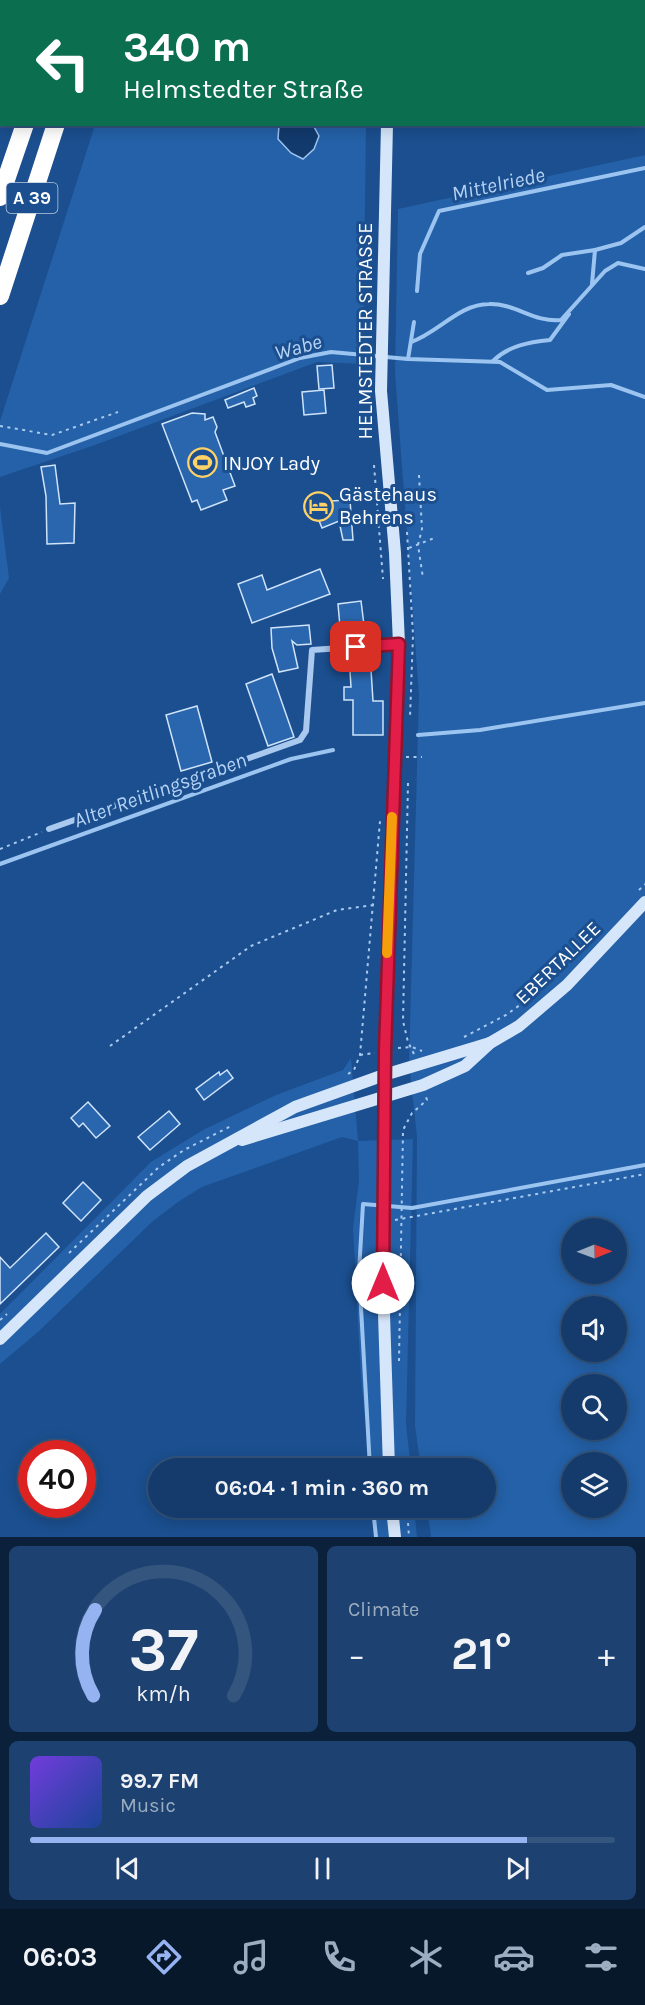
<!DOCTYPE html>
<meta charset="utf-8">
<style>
:root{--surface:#143b6b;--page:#1d4271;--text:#f1f3f6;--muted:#9dadc1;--line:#33557e;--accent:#95b2f1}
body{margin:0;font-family:Karla,sans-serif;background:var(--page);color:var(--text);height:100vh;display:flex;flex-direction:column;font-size:22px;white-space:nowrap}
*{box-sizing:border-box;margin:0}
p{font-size:20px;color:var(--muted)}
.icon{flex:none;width:33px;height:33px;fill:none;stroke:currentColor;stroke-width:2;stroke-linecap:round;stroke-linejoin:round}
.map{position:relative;height:1537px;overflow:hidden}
.drawer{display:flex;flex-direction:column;gap:9px;padding:9px;background:#0b203b;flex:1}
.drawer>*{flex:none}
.hud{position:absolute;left:0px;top:0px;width:645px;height:126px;box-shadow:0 3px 15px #0003,0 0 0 2px var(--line);background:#0b6e4f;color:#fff;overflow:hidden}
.needle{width:39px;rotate:89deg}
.controls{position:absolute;left:561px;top:1218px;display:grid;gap:12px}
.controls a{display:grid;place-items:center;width:66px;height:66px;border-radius:50%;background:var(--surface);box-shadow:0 3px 15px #0003,0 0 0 2px var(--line);font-size:30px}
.speed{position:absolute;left:18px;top:1440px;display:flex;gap:12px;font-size:30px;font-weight:700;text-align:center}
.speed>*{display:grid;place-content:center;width:78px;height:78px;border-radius:50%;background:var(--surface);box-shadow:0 3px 15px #0003,0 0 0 2px var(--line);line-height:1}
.speed .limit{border:9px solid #d22;background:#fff;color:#111}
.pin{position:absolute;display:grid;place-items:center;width:51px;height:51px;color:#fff;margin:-26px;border-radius:12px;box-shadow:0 3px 9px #0006}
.me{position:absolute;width:66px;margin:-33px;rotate:0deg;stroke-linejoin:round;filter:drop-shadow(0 0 4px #0008)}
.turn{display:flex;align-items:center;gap:21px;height:126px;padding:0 24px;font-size:27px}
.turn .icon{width:78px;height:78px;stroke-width:2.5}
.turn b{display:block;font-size:42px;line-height:51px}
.big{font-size:45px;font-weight:700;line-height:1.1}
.drawer .widget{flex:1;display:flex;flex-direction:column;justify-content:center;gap:9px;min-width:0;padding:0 21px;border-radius:9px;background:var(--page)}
.drawer .dial{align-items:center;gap:0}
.dial svg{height:156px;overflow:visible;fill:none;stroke:var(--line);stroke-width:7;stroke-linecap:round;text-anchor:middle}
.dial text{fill:var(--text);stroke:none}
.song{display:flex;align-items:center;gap:18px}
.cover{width:72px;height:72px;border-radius:9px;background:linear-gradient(135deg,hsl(260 70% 55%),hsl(220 70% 35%))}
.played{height:6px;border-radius:3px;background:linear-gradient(90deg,var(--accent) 85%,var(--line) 85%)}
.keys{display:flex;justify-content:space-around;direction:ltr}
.heat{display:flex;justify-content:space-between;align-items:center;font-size:33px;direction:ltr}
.drawer .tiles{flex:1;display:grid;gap:9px;grid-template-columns:1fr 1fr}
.widget:last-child{grid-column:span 2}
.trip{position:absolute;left:148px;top:1458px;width:348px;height:60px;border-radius:30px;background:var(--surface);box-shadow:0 3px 15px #0003,0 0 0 2px var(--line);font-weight:700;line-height:60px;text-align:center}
.tab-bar{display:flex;height:96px;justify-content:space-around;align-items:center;background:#08182b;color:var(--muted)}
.tab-bar .icon{width:42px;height:42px}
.tab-bar .selected{color:var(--accent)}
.tab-bar b{font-size:27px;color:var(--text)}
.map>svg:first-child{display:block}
.green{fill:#2461a8;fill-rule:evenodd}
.water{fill:#123a6d;stroke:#9cc4f0;stroke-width:1.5}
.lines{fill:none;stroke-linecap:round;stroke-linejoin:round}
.stream{stroke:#9cc4f0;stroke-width:4}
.building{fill:#2a66ad;stroke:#cfe3fa;stroke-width:1.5}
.path{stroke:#a9c9ee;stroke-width:2;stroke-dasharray:3 4.5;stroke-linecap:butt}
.street{stroke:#a9c9ee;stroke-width:6}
.secondary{stroke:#d6e6fa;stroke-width:12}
.highway{stroke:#fff;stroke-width:18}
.route-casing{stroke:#92132f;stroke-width:15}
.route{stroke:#e11d48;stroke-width:10}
.slow{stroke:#f59e0b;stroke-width:10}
.labels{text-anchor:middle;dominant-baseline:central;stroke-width:6;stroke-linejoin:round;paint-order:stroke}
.shield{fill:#1b4f8f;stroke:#bbcadd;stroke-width:1.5}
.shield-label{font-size:18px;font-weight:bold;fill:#fff}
.street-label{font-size:20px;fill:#fff;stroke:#1b4f8f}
.poi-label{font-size:20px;fill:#fff;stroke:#1b4f8f;text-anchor:start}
.water-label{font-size:21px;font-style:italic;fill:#b5d3f5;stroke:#1b4f8f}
</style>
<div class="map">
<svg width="645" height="1537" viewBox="0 0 645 1537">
<rect width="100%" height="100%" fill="#1b4f8f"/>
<g class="green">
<polygon points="95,125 366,125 363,364 317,362 95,445 0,477 0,421"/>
<path d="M645 155V1537H431L427 1508H486V1468H421L415 1426 417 1137 409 1062 419 695 395 372 398 209ZM572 1228H616V1274H572ZM572 1306H616V1352H572ZM572 1384H616V1430H572ZM572 1462H616V1508H572Z"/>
<polygon points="0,507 9,578 0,594"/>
<polygon points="351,1058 358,1141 413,1139 406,1424 411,1468 370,1468 361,1378 353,1228 359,1181 358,1141 342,1137 202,1187 178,1202 153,1221 38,1332 0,1364 0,1314 151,1162 203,1130 276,1095 343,1070"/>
<polygon points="373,1508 414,1508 417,1537 376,1537"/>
</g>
<polygon class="water" points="279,125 313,125 319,136 314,149 303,159 291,153 278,139"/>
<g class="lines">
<g class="stream">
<polyline points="528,273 543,268 562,255 595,250"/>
<polyline points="592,284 595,250 621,243 645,227"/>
<polyline points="417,291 420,254 439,211 645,168"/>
<path d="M411 342C438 333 459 304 489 304 515 303 534 323 561 320L605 271 618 263 645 269"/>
<polyline points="408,359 414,322"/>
<path d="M493 361C508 346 529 342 550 340L569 314"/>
<polyline points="0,444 47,453 300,358 331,352 408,359 500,362 547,390 611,385 645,397"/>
<polyline points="418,735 480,730 645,703"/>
<polyline points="0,864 291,759 333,750"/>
<polyline points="370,1468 359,1272 363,1204 412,1208 645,1165"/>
<polyline points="373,1508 376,1537"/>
</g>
</g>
<g class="building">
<polygon points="332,365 334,388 319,389 317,366"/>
<polygon points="254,388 257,396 253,398 255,404 246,407 244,402 228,408 225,400"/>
<polygon points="324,390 326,413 304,415 302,392"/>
<polygon points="192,413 205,414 205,420 213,417 217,427 215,432 235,486 223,490 227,500 201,510 197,500 192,502 162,424"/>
<polygon points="55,465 60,504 75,503 74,543 47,544 46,496 41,467"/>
<polygon points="328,497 330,501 350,500 353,540 343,540 339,521 322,528 312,503"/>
<polygon points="320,569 330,594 252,623 238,584 262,575 267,590"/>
<polygon points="361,601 364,625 340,627 338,604"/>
<polygon points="309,625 311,644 297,645 292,641 298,668 279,672 272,648 271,628"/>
<polygon points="370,654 373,701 383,701 383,735 353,735 353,700 344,700 344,687 351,687 349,655"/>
<polygon points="272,674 294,737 268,746 246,684"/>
<polygon points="197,706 212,762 181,771 166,715"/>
<polygon points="227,1070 233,1078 204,1100 196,1089 219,1072 220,1075"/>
<polygon points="88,1102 110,1126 96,1138 83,1123 79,1127 71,1118"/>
<polygon points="169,1111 180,1124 150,1150 138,1137"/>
<polygon points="83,1182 101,1200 81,1221 63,1203"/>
<polygon points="46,1233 59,1247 0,1304 0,1257 10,1268"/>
</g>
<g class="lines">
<g class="path">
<polyline points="380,2 380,0"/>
<polyline points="409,2 409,0"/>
<polyline points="0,426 52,435 118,412"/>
<polyline points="374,465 383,579"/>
<polyline points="419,475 422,529 418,545 423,578"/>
<polyline points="407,532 413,635 410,717"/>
<polyline points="409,548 437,537"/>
<polyline points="406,757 422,757"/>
<polyline points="408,783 403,1021 408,1042 414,1054"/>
<polyline points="0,849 42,832"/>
<polyline points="639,890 645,884"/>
<polyline points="464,1037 506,1015 538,992"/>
<polyline points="110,1046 251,946 337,910 374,905"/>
<polyline points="398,1048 412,1047 422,1051"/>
<polyline points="360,1055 375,1053"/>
<polyline points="348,1074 354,1070 360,1055 380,821"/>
<polyline points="395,1220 645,1174"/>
<polyline points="69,1253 159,1167 184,1150 233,1125"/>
<polyline points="0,1320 7,1314"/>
<polyline points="399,1361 403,1130 412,1113 427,1100 426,1097"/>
<polyline points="407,1508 409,1537"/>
</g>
<polyline class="street" points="49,829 300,740 306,731 312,650 399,644"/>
<g class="secondary">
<polyline points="394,2 394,0"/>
<polyline points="387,124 381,391 395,553 399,644 383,1132 383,1283 389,1468"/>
<polyline points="242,1140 423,1085 465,1066 490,1043 519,1026 567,985 645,902"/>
<polyline points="0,1339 147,1196 187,1166 295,1107 384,1075 490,1043"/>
<polyline points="392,1508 395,1537"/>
</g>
<g class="highway">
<polyline points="67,2 68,0"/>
<polyline points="98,2 98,0"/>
<polyline points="0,197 25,124"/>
<polyline points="0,296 56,124"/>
</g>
</g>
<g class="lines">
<defs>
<polyline id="route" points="356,647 399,644 385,1051 383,1283"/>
</defs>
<use href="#route" class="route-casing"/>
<use href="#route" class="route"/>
<polyline class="slow" points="387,953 392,817"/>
</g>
<defs>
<symbol id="stadium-ring" viewBox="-11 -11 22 22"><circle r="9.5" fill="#1b4f8f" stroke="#ffd166" stroke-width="1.5"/><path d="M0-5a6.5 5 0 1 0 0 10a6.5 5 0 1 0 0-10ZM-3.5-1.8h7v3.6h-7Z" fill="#ffd166"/></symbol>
<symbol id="hotel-ring" viewBox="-11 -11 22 22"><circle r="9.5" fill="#1b4f8f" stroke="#ffd166" stroke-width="1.5"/><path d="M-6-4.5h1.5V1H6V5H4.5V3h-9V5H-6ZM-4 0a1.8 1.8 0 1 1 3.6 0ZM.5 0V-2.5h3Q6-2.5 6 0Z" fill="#ffd166"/></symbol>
</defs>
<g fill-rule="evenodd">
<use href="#stadium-ring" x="186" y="446" width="33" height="33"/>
<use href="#hotel-ring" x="302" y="490" width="33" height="33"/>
</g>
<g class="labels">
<rect class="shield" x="6.5" y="183" width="51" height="30" rx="4.5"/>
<g class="shield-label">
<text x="32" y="198">A 39</text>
</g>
<g class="street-label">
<text transform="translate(365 331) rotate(-90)">HELMSTEDTER STRASSE</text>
<text transform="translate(558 963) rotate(-44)">EBERTALLEE</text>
</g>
<g class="poi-label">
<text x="223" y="463">INJOY Lady</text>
<text x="339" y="494">Gästehaus<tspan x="339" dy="23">Behrens</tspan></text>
</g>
<g class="water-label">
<text transform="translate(498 184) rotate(-12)">Mittelriede</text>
<text transform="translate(298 347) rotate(-15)">Wabe</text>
<text transform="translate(160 790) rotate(-20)">Alter Reitlingsgraben</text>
</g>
</g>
</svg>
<div class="controls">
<a><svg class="needle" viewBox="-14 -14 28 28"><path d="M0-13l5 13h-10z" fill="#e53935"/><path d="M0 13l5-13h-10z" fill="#9dadc1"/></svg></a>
<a><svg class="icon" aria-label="sound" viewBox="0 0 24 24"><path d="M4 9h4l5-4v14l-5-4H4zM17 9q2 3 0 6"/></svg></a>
<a><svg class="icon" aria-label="search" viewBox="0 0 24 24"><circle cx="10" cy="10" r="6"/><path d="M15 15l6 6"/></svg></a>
<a><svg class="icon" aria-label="layers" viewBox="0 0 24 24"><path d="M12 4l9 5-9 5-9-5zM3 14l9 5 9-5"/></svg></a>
</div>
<div class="speed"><div class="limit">40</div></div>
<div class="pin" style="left:356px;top:647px;background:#d93025"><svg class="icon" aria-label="arrive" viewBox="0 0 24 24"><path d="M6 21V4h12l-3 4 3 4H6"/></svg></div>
<svg class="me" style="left:383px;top:1283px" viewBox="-20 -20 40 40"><circle r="19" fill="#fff"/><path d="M0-13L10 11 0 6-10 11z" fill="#e11d48"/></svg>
<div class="trip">06:04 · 1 min · 360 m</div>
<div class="hud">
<div class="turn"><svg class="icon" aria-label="left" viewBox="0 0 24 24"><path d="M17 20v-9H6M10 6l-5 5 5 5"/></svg><div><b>340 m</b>Helmstedter Straße</div></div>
</div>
</div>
<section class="drawer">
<div class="tiles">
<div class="widget dial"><svg viewBox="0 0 100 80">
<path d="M14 69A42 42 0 1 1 86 69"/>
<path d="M14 69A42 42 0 0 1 15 25" stroke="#95b2f1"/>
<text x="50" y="56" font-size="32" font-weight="700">37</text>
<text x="50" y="72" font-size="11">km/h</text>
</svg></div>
<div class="widget"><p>Climate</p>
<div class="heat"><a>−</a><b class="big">21°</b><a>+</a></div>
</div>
<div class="widget">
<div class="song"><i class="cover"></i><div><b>99.7 FM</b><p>Music</p></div></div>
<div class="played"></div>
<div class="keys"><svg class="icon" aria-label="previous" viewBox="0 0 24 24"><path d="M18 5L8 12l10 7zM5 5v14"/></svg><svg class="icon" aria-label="pause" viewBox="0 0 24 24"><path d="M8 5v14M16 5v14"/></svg><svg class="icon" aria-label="next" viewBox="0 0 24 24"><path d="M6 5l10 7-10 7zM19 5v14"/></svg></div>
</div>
</div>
</section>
<nav class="tab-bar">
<b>06:03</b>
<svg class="icon selected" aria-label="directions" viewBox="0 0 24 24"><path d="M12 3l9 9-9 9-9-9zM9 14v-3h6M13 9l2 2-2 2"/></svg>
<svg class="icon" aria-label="music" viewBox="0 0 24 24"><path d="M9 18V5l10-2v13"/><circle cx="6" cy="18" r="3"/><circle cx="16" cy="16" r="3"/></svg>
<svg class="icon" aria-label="phone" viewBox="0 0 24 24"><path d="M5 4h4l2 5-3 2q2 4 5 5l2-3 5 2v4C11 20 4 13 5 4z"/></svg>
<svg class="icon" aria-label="climate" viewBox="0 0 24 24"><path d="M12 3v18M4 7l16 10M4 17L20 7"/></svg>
<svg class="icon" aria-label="car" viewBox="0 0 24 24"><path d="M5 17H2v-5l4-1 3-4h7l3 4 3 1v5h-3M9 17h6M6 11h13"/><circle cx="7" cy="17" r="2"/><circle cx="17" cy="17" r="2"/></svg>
<svg class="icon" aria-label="filters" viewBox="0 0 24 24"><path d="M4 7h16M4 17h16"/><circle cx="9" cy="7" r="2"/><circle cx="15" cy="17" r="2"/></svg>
</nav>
